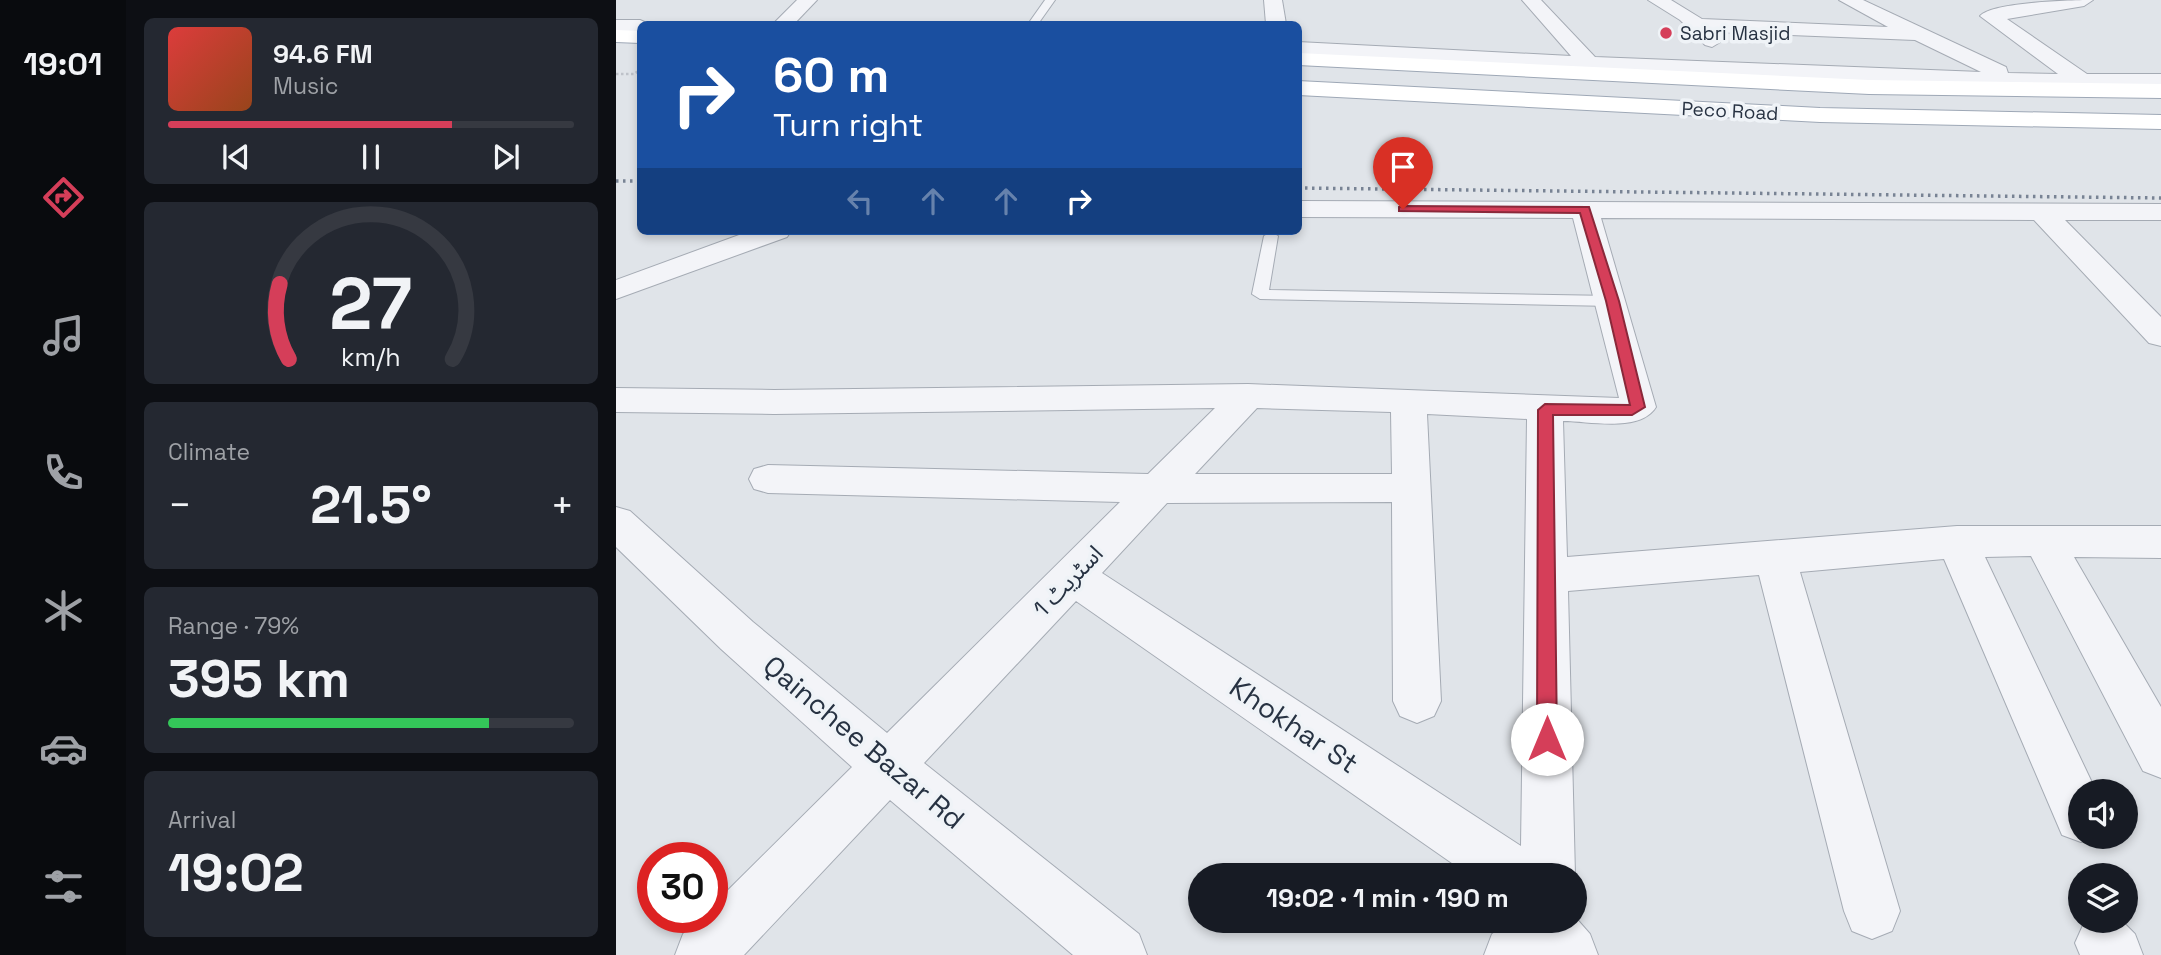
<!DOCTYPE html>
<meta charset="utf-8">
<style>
:root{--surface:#171b24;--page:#242831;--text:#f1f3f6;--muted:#9ea1a6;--line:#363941;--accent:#d53e59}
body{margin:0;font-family:"Space Grotesk","Noto Sans Arabic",sans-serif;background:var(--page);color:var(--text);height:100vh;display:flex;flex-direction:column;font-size:26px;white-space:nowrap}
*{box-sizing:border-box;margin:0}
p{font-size:23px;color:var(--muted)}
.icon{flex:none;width:38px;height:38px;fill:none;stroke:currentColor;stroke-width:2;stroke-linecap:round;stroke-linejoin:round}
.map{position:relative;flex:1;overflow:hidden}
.drawer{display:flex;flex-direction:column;gap:18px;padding:18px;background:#0d0f14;width:490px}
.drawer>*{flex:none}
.banner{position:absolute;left:21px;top:21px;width:665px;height:214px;border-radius:10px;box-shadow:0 4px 10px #0003;background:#1a4fa0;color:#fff;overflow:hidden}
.fabs{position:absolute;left:1452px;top:779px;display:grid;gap:14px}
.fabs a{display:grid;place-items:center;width:70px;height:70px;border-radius:50%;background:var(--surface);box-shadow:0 4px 10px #0003;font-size:35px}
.speed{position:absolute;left:21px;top:842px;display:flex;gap:14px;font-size:35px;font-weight:700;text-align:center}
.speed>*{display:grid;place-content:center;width:91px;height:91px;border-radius:50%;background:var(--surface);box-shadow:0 4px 10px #0003;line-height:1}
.speed .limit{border:10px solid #d22;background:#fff;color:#111}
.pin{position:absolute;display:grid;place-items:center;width:60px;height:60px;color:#fff;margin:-72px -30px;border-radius:50% 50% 50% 0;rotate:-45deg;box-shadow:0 0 7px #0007}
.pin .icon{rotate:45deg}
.me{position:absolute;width:77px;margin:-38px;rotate:0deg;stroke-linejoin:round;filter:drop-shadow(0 0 5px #0008)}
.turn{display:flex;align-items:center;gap:24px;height:147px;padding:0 21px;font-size:32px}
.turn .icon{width:91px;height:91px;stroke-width:2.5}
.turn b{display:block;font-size:49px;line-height:60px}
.lanes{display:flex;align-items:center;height:66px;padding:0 21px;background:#0003;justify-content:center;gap:35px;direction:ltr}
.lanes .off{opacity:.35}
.big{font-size:52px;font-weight:700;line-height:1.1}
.drawer .card{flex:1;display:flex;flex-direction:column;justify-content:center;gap:10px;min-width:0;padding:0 24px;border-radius:10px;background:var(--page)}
.drawer .dial{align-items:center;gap:0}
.dial svg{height:182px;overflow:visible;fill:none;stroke:var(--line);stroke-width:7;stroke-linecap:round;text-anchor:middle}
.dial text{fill:var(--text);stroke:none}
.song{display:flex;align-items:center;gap:21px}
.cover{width:84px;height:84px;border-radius:10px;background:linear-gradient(135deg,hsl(0 70% 55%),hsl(20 70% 35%))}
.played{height:7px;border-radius:4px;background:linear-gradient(90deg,var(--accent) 70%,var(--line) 70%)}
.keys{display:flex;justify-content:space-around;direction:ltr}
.heat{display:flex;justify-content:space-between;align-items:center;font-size:38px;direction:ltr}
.charge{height:10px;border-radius:5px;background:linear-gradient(90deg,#34c759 79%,var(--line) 0)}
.trip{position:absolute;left:572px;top:863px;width:399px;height:70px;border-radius:35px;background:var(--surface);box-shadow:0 4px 10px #0003;font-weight:700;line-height:70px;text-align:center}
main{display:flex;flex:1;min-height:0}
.menu{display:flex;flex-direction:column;width:126px;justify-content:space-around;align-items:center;background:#090b0e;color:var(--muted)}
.menu .icon{width:49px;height:49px}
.menu .selected{color:var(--accent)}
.menu b{font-size:32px;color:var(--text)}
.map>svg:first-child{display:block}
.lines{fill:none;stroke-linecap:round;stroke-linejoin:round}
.service-casing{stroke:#a5abb4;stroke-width:2}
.minor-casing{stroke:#a5abb4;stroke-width:2}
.primary-casing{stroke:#9ea8b6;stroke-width:2}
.path{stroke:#bec2c9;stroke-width:2.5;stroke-dasharray:2.5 2.5;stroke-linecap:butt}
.service{fill:#f3f4f8;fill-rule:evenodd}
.minor{fill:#f3f4f8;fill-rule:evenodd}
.primary{fill:#fff;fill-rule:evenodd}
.rail{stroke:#788394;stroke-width:3.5;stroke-dasharray:2.5 4.5;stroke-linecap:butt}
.route{fill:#d53e59;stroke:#8a283a;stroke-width:2}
.poi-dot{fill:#d53e59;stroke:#eff3f7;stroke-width:2.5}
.labels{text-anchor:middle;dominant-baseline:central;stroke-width:7;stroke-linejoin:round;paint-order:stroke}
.far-poi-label{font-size:19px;fill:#273242;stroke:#eff3f7;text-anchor:start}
.far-street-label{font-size:19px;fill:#273242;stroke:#eff3f7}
.street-label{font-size:23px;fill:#273242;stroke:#eff3f7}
.near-street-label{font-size:28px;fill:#273242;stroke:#eff3f7}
</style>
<main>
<nav class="menu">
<b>19:01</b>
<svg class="icon selected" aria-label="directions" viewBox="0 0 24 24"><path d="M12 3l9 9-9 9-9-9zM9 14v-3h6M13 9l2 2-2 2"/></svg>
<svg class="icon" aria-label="music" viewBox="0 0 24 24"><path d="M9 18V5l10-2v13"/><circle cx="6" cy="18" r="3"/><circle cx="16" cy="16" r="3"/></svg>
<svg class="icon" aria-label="phone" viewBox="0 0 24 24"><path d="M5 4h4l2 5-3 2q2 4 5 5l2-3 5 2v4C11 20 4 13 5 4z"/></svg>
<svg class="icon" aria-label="climate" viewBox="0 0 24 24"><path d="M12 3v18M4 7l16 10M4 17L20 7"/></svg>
<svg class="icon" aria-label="car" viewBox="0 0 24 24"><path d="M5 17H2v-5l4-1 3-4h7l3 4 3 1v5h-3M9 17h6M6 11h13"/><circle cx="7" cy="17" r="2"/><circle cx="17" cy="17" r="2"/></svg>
<svg class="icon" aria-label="filters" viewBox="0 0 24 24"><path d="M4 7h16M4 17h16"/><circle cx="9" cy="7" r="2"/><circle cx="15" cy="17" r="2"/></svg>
</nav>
<section class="drawer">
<div class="card">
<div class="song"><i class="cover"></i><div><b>94.6 FM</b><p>Music</p></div></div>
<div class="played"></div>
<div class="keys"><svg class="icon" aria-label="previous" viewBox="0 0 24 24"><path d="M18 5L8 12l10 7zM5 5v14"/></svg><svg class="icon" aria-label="pause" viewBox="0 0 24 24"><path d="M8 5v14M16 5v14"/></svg><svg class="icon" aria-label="next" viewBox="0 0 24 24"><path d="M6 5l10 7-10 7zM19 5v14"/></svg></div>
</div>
<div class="card dial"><svg viewBox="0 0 100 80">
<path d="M14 69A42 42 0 1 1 86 69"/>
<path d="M14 69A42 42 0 0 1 10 36" stroke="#d53e59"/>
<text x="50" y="56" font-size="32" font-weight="700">27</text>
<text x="50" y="72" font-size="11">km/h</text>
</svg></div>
<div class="card"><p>Climate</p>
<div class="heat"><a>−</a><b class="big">21.5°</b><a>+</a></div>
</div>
<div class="card"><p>Range · 79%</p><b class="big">395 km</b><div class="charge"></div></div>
<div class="card"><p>Arrival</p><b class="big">19:02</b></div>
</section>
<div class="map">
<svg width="1545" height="955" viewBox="0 0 1545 955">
<rect width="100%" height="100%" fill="#e0e4e9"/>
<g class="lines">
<defs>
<g id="service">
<polygon points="429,0 439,0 422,24 412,24"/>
<polygon points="655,232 662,236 653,290 996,296 1004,301 996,306 644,299 636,294 648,236"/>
</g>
<g id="minor">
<polygon points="181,0 201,0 178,24 157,24"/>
<polygon points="648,0 666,0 670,24 650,24"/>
<path d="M906 0H925L979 57 1365 72 1299 40 1098 32 1106 41 1096 47 1089 45 1064 20 1032 0H1055L1086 19 1272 27 1223 0H1247L1390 67 1392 73 1442 74 1364 16C1376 2 1457 0 1477 0L1468 6 1391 19 1471 74H1545V88L1329 84 991 70 990 78C978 80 974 77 967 69L682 54V42L955 56Z"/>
<polygon points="0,20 24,20 33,24 24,24 24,32 0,32"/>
<path d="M682 201 1545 204V220H1449L1545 317V346L1533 343 1418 220 985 218 1040 407C1024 433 973 421 947 421L951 557 1341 526H1545V558L1458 557 1545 707V778L1527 771 1415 556 1369 557 1480 791H1465V836H1479L1465 842 1446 835 1328 559 1184 572 1284 911 1276 931 1256 939 1236 931 1228 911 1143 575 952 591 959 875H853L460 601 308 763 523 934 531 955H457L274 800 128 955H59L67 934 85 917H96V906L236 767 105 649 0 547V507L14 511 137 622 271 733 504 502 152 493 138 489 133 479 138 469 152 465 532 474 599 408 158 414 0 412V388L158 390 632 384 1003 398 957 218 682 217ZM641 408 775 412 776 474H579ZM811 414 911 419 905 846 486 573 551 503 776 502 777 701 784 716 801 723 818 716 825 701Z"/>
<polygon points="134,231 175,231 171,237 0,299 0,280"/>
<polygon points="959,917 974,934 982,955 868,955 876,934 898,920 959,920"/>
<polygon points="1473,920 1508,923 1519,934 1527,955 1464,955 1459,943 1468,923"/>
</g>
<g id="primary">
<polygon points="0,30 24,31 24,43 0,42"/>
<polygon points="682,53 1253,80 1545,84 1545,98 1253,94 682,65"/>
<polygon points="682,81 1204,108 1545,115 1545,129 1204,122 682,95"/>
</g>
</defs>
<use href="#service" class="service-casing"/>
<use href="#minor" class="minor-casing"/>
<use href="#primary" class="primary-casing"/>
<polyline class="path" points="0,74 18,74 24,70"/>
<use href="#service" class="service"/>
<use href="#minor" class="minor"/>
<use href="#primary" class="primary"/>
<g class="rail">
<polyline points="0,181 24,181"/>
<polyline points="682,188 1545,198"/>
</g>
</g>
<polygon class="route" points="787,206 973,207 1003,301 1029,407 1016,415 937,415 941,739 938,746 931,749 924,746 921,739 922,410 929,404 1014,405 990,301 964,213 783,211 783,207"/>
<circle class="poi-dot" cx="1050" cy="33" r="7"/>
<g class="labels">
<g class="far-poi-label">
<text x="1064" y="33">Sabri Masjid</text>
</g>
<g class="far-street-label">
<text transform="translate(1114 111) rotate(3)">Peco Road</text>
</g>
<g class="street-label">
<text transform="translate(452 581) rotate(-46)">اسٹریٹ 1</text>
</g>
<g class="near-street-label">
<text transform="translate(678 725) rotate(34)">Khokhar St</text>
<text transform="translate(248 742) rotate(40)">Qainchee Bazar Rd</text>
</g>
</g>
</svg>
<div class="fabs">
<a><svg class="icon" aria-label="sound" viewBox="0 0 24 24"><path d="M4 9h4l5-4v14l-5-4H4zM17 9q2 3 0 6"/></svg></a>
<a><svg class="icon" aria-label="layers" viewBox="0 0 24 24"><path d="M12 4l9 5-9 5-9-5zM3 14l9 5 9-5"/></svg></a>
</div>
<div class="speed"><div class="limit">30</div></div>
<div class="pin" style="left:787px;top:209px;background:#d93025"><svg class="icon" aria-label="arrive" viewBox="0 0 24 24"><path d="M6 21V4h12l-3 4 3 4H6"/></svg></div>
<svg class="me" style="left:931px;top:739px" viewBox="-20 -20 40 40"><circle r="19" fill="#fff"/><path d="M0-13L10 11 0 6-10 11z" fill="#d53e59"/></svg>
<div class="trip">19:02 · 1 min · 190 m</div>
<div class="banner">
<div class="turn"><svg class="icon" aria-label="right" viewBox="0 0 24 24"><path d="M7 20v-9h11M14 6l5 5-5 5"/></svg><div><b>60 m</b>Turn right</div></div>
<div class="lanes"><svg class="icon off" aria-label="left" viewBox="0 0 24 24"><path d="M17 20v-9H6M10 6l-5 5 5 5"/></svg><svg class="icon off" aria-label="ahead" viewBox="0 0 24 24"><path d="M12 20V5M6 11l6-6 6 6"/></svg><svg class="icon off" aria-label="ahead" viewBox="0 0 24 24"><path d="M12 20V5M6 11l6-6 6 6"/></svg><svg class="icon" aria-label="right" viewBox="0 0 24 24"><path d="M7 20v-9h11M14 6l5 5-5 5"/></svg></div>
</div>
</div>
</main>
